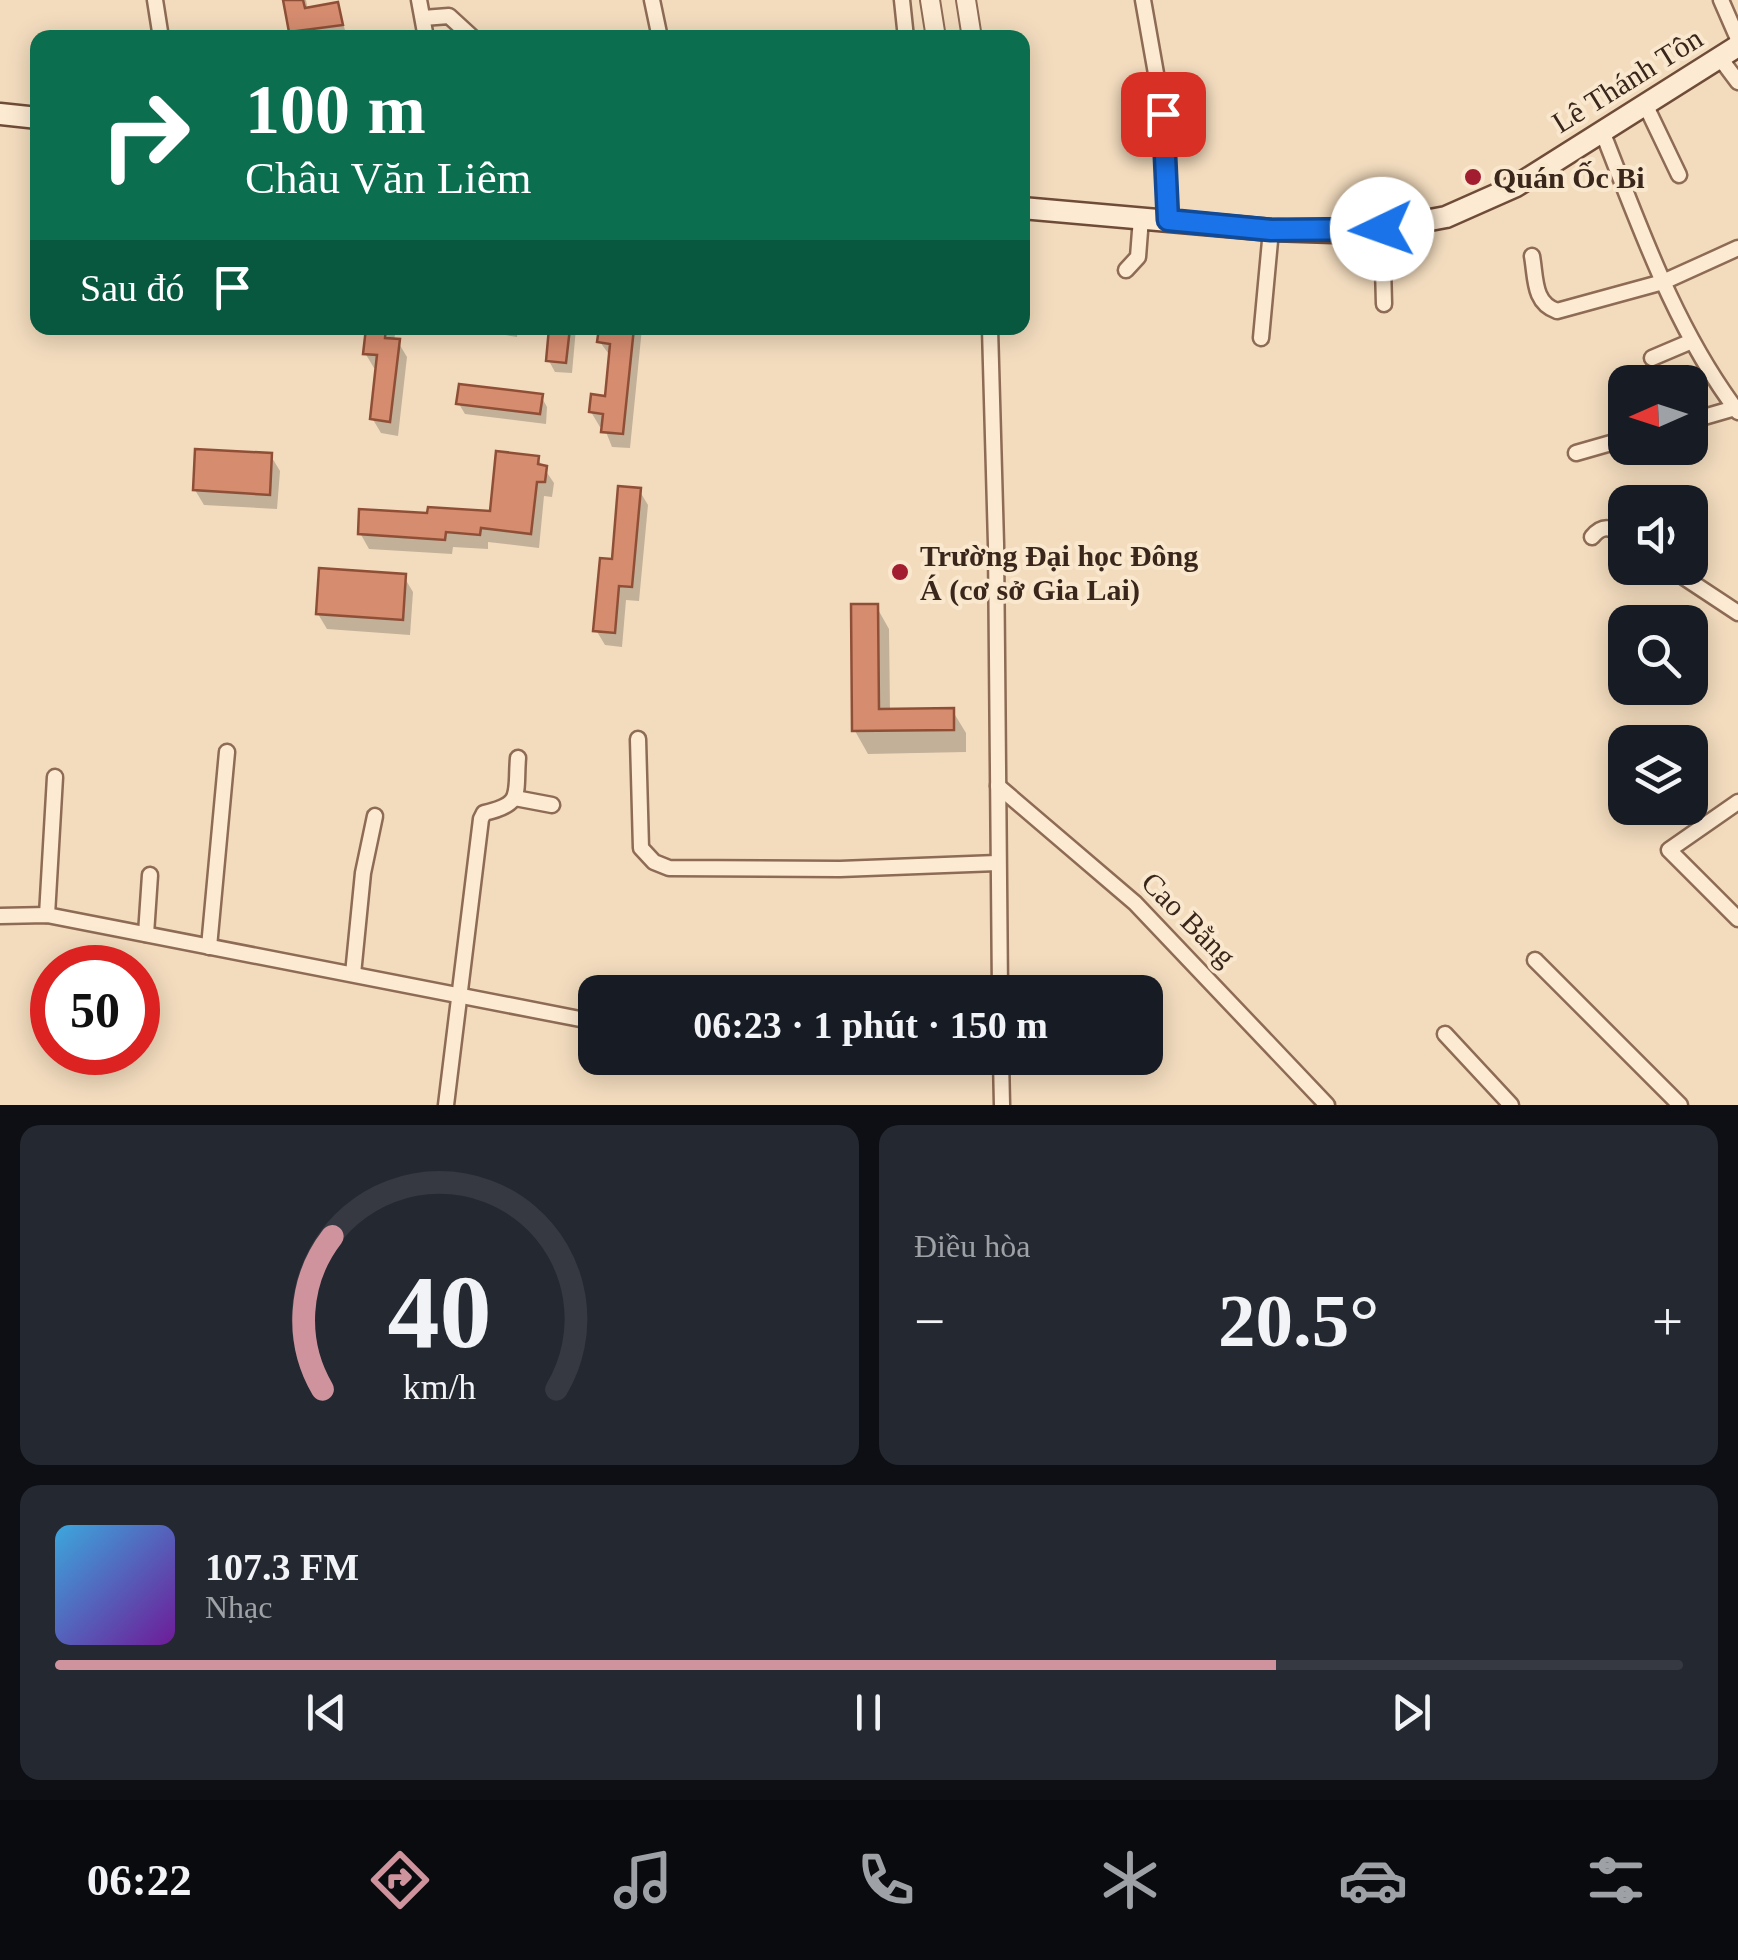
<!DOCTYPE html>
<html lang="vi">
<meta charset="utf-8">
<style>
:root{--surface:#171b24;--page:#242831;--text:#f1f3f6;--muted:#9ea1a6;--line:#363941;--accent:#ce939d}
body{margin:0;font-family:"Times New Roman",serif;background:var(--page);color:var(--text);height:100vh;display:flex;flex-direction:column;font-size:38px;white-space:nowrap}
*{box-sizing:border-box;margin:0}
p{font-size:32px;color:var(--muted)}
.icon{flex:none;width:55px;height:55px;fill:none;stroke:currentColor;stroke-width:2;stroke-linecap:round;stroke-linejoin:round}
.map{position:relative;height:1105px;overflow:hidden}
.panel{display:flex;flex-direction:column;gap:20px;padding:20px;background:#0d0f14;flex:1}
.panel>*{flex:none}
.banner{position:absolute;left:30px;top:30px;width:1000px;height:305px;border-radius:20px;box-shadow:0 5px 25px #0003;background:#0b6e4f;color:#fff;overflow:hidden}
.needle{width:65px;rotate:267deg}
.fabs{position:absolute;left:1608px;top:365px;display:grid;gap:20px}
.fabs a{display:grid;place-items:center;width:100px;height:100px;border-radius:20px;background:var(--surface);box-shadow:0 5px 25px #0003;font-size:50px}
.speed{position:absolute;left:30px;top:945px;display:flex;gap:20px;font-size:50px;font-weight:700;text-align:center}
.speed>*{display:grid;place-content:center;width:130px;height:130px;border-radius:50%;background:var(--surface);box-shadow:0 5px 25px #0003;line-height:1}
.speed .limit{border:15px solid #d22;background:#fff;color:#111}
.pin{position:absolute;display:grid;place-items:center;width:85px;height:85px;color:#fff;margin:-42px;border-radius:20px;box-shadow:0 5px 15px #0006}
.me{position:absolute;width:110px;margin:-55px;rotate:267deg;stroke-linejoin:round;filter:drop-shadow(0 0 8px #0008)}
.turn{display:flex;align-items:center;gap:35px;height:210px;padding:0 50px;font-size:45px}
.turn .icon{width:130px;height:130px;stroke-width:2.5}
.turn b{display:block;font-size:70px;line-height:85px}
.then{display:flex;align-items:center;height:95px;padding:0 50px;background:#0003;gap:20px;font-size:38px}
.big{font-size:75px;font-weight:700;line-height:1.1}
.panel .widget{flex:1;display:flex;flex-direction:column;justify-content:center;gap:15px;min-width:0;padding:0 35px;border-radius:20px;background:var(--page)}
.panel .dial{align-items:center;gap:0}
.dial svg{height:260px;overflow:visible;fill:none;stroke:var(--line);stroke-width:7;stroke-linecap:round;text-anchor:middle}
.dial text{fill:var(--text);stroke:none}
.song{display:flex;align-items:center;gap:30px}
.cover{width:120px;height:120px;border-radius:15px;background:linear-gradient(135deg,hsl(200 70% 55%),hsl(280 70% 35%))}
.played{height:10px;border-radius:5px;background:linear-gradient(90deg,var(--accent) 75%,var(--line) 75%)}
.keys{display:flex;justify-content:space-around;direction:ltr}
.heat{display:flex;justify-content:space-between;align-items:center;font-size:55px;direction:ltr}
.panel .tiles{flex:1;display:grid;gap:20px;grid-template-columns:1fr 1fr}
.widget:last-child{grid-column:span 2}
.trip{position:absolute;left:578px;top:975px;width:585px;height:100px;border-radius:20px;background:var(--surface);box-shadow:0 5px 25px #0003;font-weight:700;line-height:100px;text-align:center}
.tabs{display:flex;height:160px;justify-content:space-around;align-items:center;background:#090b0e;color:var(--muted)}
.tabs .icon{width:70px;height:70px}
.tabs .on{color:var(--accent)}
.tabs b{font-size:45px;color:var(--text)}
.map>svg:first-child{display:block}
.shadow{fill:#0003}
.building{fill:#d58c6f;stroke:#8f4f37;stroke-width:2.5}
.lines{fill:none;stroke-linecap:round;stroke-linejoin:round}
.minor-casing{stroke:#8d6b54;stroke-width:19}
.tertiary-casing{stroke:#8d6b54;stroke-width:22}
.secondary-casing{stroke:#6f4c38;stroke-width:25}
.minor{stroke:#fdead2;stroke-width:14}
.tertiary{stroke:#fdead2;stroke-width:18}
.secondary{stroke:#fdead2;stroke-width:20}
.route-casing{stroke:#114b97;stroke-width:25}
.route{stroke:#1a73e8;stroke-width:18}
.poi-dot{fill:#a31d30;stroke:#f9e7ce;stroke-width:4}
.labels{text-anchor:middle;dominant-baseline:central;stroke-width:8;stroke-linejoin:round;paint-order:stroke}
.street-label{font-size:30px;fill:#3b261b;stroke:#f9e7ce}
.poi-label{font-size:30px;font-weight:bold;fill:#3b261b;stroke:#f9e7ce;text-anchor:start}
</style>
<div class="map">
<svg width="1738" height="1105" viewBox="0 0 1738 1105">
<rect width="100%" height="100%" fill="#f3dcbe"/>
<g class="shadow">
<polygon points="286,0 306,0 308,10 337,5 347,36 295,38"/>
<polygon points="368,328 396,328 394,341 398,342 407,357 398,436 381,433 372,418 378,369 374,368 365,353"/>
<polygon points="463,328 518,328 517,337"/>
<polygon points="552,328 576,328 572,373 555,372 549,361"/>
<polygon points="601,328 642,328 630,448 612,447 604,427 600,427 591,412 607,398 611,357 600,342"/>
<polygon points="541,396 547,407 546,424 465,414 459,404"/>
<polygon points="271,456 280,471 277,509 204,505 195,490"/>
<polygon points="537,458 554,483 552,497 544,496 539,548 488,542 488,549 453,547 452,554 369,549 360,533 429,516 492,514"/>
<polygon points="639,490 648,505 639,601 626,600 622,647 605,645 596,630 614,561"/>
<polygon points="404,577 413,592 410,635 327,629 318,614"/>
<polygon points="876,606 889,629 890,711 952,710 966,733 966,752 868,754 855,731"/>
</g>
<g class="building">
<polygon points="283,0 303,0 305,8 338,2 343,25 289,32"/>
<polygon points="366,328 386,328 385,338 400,339 390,422 370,419 377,355 363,354"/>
<polygon points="549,328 570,328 566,363 546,361"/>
<polygon points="599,328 634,328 623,434 601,432 603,414 589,412 591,394 605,396 610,344 597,342"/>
<polygon points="459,384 543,394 540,414 456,404"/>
<polygon points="195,449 272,453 270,495 193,490"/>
<polygon points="496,451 539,456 538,464 547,466 545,482 537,482 531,534 481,528 480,535 446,532 445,540 358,534 359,509 427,513 428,507 490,511"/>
<polygon points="618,486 641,488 632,587 619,586 615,633 593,631 600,558 612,559"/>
<polygon points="319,568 406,574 403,620 316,614"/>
<polygon points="851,604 878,604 879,709 954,708 954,730 852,731"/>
</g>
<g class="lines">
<defs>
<g id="minor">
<polyline points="155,0 161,38"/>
<polyline points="419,0 426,38"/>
<polyline points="652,0 660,38"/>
<polyline points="902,0 906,38"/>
<polyline points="1143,0 1163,113 1168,220"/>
<polyline points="1721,0 1738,39"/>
<polyline points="423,18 449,16 473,38"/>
<polyline points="1720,58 1738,82"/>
<polyline points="1645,104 1679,175"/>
<path d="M1602 131C1640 227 1675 329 1738 412"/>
<polyline points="1382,229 1384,304"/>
<path d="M1532 256C1536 278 1533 303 1557 311L1663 282 1738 248"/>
<polyline points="1126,270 1138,257 1141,218"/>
<polyline points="990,328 996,544 1000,992"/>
<polyline points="1261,338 1271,230"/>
<polyline points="1652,358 1692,341"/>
<polyline points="1690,421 1735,408"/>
<polyline points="1576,453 1625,439"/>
<path d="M1592 537C1604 523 1611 528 1625 537"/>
<polyline points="1670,568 1738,613"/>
<polyline points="638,739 641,848 654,862 669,868 840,869 997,863"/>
<polyline points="998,786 1135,903 1327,1105"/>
<polyline points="515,798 552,805"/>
<polyline points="1738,802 1669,850 1738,919"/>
<polyline points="47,915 55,777"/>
<polyline points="0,916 47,915 580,1019"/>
<polyline points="146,934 150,875"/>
<polyline points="209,947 227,752"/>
<polyline points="1535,960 1680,1105"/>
<polyline points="353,974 363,873 375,816"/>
<polyline points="1445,1034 1511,1105"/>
<polyline points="1001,1058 1002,1105"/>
<path d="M446 1105 481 819 484 813C524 804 515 794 518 758"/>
</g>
<g id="tertiary">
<polyline points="930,0 936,38"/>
<polyline points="966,0 972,38"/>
</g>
<g id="secondary">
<polyline points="0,114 38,118"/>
<polyline points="1022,208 1271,230 1333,232 1382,229 1446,217 1516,186 1738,46"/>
</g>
</defs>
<use href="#minor" class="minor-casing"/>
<use href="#tertiary" class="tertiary-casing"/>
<use href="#secondary" class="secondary-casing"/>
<use href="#minor" class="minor"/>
<use href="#tertiary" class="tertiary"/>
<use href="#secondary" class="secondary"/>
</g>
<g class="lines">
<defs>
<polyline id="route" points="1163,114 1168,220 1271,230 1382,229"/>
</defs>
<use href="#route" class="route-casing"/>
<use href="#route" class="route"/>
</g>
<g class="poi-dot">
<circle cx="1473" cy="177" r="10"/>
<circle cx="900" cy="572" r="10"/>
</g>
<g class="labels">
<g class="street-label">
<text transform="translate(1627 80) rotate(-32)">Lê Thánh Tôn</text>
<text transform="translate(1189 919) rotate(45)">Cao Bằng</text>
</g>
<g class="poi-label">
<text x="1493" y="177">Quán Ốc Bi</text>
<text x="920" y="555">Trường Đại học Đông<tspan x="920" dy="34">Á (cơ sở Gia Lai)</tspan></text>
</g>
</g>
</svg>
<div class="fabs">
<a><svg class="needle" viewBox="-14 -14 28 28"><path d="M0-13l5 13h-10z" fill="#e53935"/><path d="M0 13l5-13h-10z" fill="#9ea1a6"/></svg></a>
<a><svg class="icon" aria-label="sound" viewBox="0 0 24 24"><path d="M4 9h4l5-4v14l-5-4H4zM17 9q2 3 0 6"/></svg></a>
<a><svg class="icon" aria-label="search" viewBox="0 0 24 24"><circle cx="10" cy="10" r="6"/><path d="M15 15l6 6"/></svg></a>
<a><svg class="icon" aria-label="layers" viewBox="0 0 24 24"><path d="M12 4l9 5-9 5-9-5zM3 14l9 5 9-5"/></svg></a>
</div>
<div class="speed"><div class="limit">50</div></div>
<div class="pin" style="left:1163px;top:114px;background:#d93025"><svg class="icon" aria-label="arrive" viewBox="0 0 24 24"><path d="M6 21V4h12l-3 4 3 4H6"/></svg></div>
<svg class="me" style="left:1382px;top:229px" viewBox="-20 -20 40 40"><circle r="19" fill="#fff"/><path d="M0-13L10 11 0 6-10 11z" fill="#1a73e8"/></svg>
<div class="trip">06:23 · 1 phút · 150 m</div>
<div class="banner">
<div class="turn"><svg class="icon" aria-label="right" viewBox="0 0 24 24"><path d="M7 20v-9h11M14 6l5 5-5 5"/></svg><div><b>100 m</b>Châu Văn Liêm</div></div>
<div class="then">Sau đó<svg class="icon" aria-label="arrive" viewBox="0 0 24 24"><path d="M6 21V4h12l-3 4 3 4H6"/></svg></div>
</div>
</div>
<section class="panel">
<div class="tiles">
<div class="widget dial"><svg viewBox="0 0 100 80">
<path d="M14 69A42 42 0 1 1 86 69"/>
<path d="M14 69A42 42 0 0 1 17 22" stroke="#ce939d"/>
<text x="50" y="56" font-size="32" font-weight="700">40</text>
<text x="50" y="72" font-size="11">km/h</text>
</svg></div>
<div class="widget"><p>Điều hòa</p>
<div class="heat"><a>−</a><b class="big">20.5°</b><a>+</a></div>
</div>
<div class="widget">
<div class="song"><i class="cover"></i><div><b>107.3 FM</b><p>Nhạc</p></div></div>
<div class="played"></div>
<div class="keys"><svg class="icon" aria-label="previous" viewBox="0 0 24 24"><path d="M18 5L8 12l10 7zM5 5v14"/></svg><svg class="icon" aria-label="pause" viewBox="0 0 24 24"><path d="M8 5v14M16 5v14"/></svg><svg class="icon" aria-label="next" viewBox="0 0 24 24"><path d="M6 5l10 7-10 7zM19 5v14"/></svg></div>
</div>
</div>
</section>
<nav class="tabs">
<b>06:22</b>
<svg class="icon on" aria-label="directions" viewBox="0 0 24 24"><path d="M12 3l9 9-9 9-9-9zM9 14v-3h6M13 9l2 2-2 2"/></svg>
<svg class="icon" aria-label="music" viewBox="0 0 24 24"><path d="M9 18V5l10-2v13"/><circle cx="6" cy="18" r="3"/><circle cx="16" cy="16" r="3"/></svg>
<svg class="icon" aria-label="phone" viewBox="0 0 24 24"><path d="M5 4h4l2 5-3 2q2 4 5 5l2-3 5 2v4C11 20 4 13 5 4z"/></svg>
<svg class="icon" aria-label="climate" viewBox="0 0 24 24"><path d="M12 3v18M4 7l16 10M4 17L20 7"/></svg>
<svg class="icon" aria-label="car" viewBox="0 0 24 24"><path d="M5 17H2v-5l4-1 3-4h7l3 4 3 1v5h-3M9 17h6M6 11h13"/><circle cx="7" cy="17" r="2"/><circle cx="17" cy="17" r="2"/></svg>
<svg class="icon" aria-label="filters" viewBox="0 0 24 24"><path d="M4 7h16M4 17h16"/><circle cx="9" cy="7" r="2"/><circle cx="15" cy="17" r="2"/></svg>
</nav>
